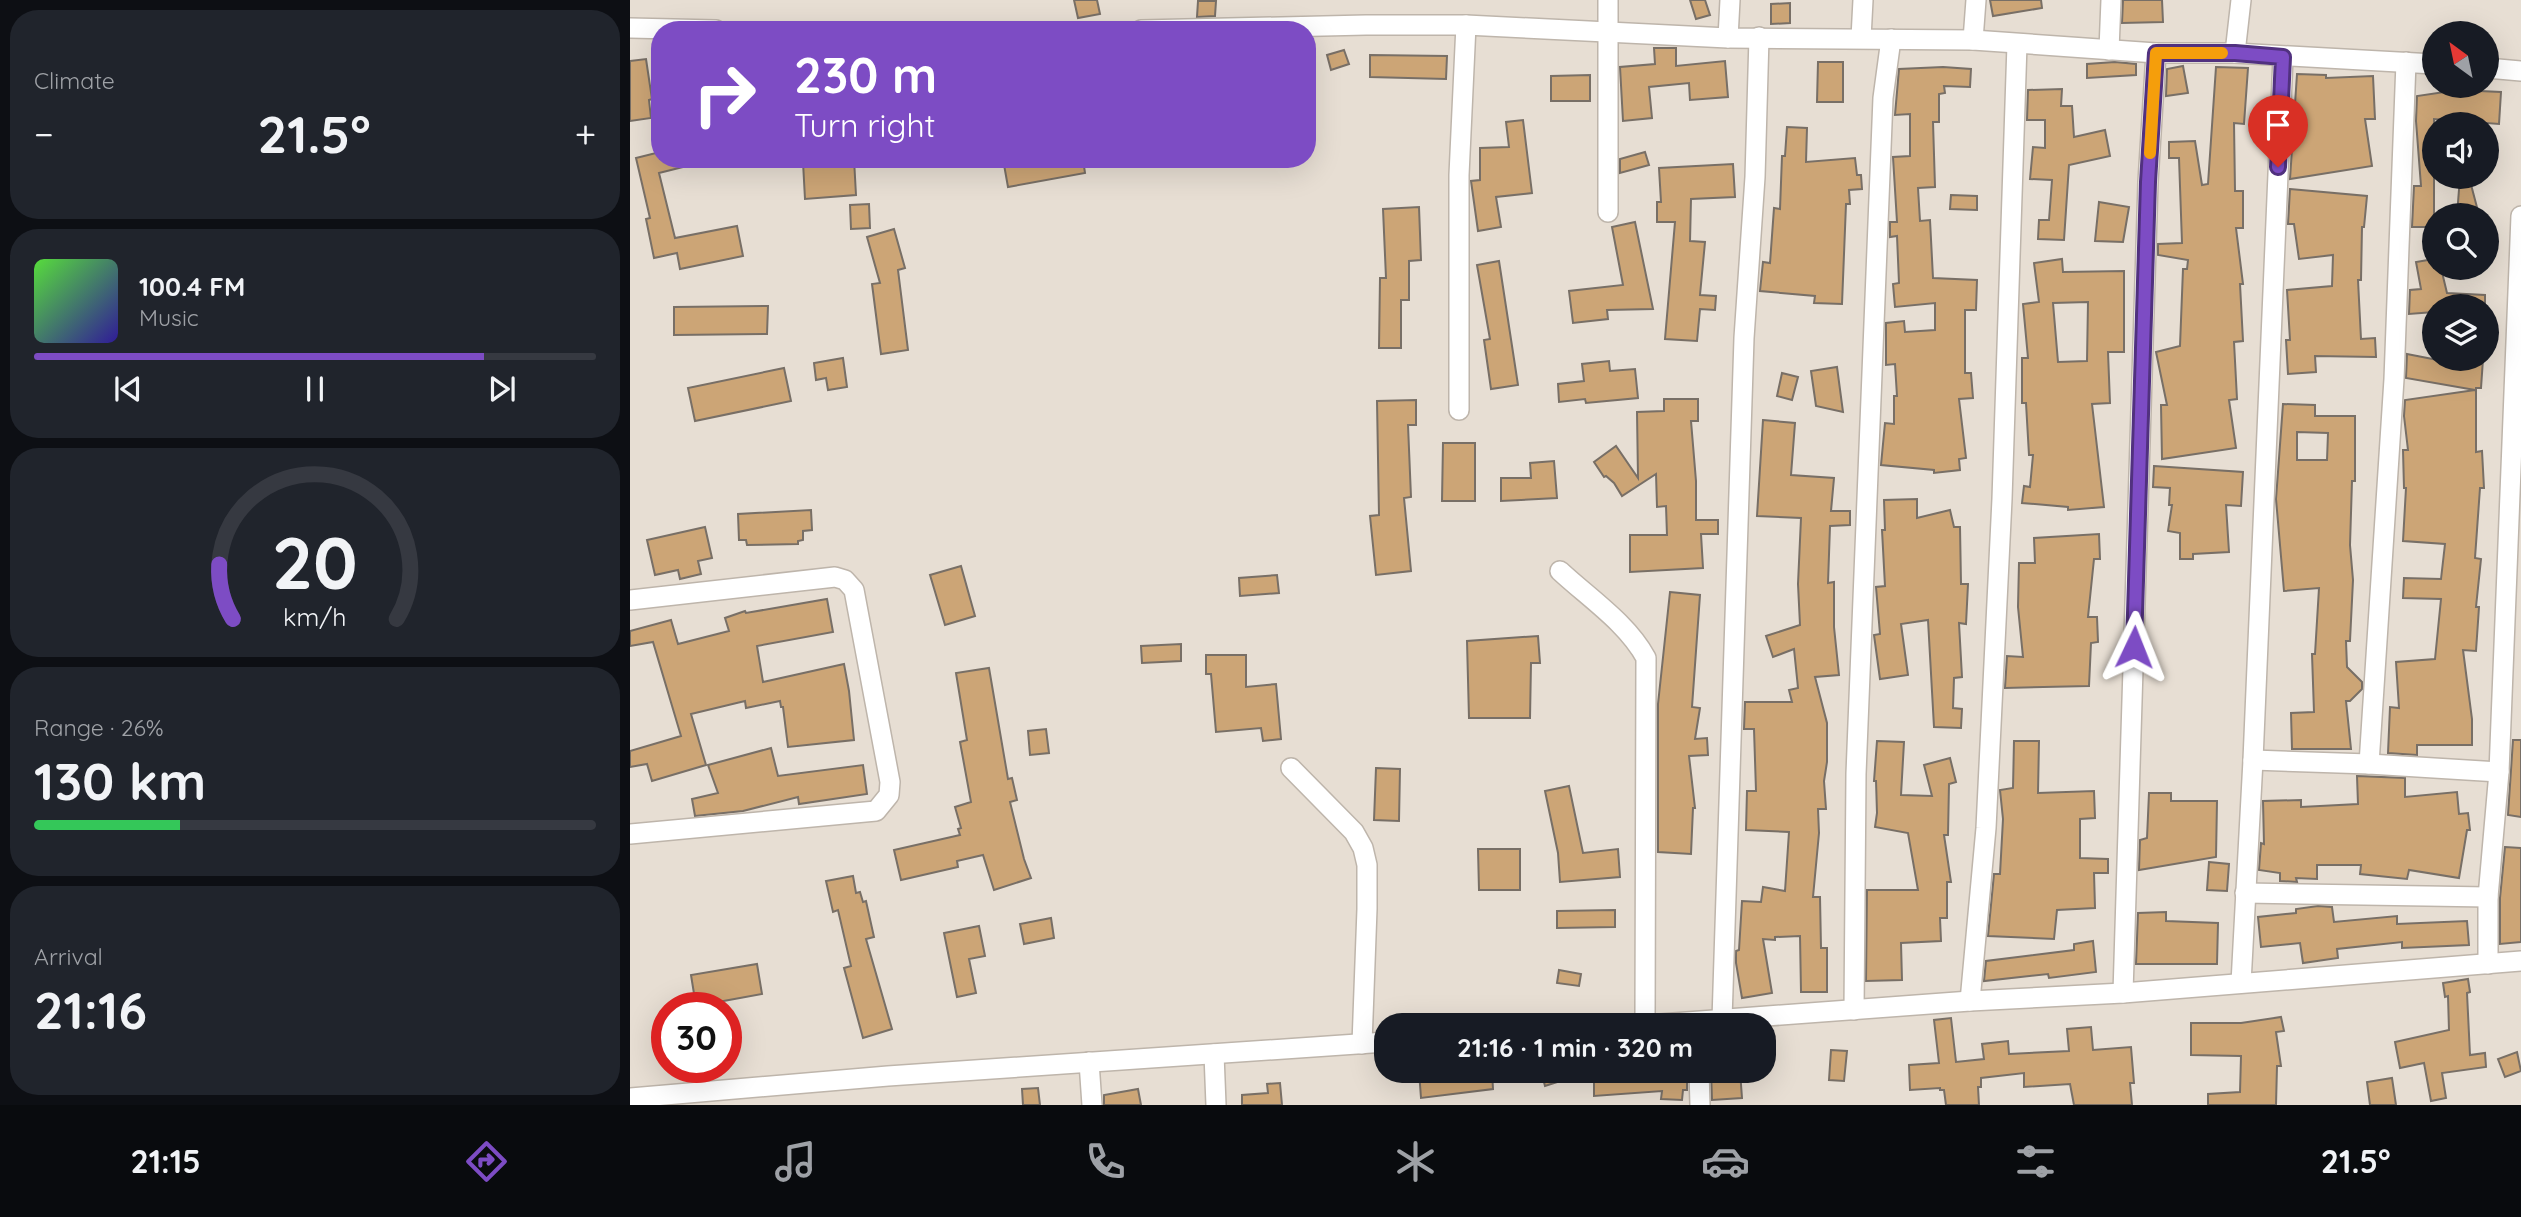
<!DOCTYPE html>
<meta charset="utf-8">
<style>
:root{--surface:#171b24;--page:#20242c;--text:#f1f3f6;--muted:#9ea1a6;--line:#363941;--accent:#7d4cc4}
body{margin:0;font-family:Quicksand,sans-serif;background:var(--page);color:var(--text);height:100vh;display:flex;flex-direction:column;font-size:26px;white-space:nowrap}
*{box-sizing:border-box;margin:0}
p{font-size:23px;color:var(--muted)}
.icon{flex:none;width:38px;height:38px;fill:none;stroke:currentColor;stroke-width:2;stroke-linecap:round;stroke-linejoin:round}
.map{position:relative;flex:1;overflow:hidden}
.panel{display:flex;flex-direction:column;gap:10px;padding:10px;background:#0d0f14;width:630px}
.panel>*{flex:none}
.banner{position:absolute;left:21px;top:21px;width:665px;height:147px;border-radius:28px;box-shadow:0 7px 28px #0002;background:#7d4cc4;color:#fff;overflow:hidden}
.needle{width:46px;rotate:327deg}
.buttons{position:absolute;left:1792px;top:21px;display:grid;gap:14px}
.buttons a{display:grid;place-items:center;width:77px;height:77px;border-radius:50%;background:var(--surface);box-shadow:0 7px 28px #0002;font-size:35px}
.speed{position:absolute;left:21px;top:992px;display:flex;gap:14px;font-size:35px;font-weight:700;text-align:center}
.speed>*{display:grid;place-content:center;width:91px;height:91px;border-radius:50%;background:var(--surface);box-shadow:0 7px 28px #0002;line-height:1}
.speed .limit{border:10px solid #d22;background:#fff;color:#111}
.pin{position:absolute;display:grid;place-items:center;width:60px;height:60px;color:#fff;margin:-72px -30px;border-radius:50% 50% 50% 0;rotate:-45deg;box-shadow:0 0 7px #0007}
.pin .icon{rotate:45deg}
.me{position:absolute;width:77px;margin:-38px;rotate:2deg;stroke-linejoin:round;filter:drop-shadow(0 0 5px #0008)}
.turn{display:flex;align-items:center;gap:24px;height:147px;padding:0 28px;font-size:32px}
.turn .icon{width:91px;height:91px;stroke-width:2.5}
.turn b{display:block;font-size:49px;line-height:60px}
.big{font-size:52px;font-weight:800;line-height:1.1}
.panel .tile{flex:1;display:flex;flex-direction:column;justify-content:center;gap:10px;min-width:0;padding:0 24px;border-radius:28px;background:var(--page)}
.panel .dial{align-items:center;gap:0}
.dial svg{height:182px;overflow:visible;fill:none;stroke:var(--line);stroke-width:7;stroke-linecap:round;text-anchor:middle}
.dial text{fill:var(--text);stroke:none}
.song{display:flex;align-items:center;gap:21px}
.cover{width:84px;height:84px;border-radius:10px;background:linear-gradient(135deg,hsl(110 70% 55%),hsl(250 70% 35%))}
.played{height:7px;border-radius:4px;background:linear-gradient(90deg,var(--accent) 80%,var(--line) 80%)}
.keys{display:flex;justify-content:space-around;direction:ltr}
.heat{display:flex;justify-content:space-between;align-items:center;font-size:38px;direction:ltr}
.charge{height:10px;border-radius:5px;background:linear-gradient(90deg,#34c759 26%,var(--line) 0)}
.trip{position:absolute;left:744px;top:1013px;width:402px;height:70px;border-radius:28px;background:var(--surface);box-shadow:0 7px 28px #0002;font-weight:800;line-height:70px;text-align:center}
.dock{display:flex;height:112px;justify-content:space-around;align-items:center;background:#090b0e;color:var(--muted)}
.dock .icon{width:49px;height:49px}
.dock .active{color:var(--accent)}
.dock b{font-size:32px;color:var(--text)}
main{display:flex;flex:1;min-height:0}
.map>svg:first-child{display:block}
.building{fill:#cca576;stroke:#786f66;stroke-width:2;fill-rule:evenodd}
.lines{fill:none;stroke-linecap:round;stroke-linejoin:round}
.minor-casing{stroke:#beb5ab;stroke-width:22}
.minor{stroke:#fff;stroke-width:19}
.route-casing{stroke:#51317f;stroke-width:18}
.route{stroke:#7d4cc4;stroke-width:12}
.slow{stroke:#f59e0b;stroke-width:12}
</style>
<main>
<section class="panel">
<div class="tile"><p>Climate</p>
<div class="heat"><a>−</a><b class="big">21.5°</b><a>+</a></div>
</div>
<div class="tile">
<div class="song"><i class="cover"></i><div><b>100.4 FM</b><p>Music</p></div></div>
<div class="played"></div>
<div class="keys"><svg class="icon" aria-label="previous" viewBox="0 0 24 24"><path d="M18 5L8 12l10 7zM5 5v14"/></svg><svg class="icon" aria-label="pause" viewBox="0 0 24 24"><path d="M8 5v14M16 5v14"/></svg><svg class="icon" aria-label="next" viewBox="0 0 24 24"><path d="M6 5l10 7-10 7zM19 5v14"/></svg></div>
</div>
<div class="tile dial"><svg viewBox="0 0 100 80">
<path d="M14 69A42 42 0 1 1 86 69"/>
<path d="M14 69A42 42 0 0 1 8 45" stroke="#7d4cc4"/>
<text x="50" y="56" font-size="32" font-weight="700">20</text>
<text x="50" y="72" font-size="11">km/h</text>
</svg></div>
<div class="tile"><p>Range · 26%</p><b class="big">130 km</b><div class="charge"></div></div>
<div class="tile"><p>Arrival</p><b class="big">21:16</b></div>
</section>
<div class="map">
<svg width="1891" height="1105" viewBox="0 0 1891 1105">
<rect width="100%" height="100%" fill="#e7ded3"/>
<g class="building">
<polygon points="444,0 467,0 470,14 448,18"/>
<polygon points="1060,0 1075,0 1080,15 1066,19"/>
<polygon points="1360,0 1411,0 1412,8 1363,16"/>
<polygon points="1493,0 1532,0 1533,22 1492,23"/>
<polygon points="568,1 586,1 585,16 567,17"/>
<polygon points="1160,3 1160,23 1141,24 1141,4"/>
<polygon points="1024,48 1046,48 1046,66 1095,61 1098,97 1060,100 1059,83 1019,87 1022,118 993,121 990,67 1025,64"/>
<polygon points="714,50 719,64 701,70 697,55"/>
<polygon points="740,55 817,56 816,79 740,77"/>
<polygon points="16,59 22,99 19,100 21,118 0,121 0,61"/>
<polygon points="1188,62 1213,62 1213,102 1187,102"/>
<polygon points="1485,62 1506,64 1506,75 1457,78 1457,64"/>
<polygon points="1553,66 1558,93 1536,96 1537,69"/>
<polygon points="1313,67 1341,69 1340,87 1314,86 1315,93 1309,94 1309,122 1303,122 1305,187 1288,188 1290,221 1300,220 1303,278 1347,280 1346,310 1335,310 1335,373 1341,373 1343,398 1329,399 1336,458 1329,459 1330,470 1304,473 1304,470 1251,465 1255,423 1264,424 1264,396 1267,396 1265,364 1256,365 1256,323 1274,321 1275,332 1305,330 1305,303 1265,307 1263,284 1269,283 1267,236 1260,237 1260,222 1267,222 1263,157 1280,156 1280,114 1265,115 1269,69"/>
<polygon points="1586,67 1618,68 1614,124 1604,123 1605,191 1613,191 1613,228 1606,228 1613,284 1610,284 1613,341 1604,342 1607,399 1599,400 1606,448 1532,459 1531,405 1537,405 1526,352 1550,346 1553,269 1557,269 1558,260 1528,255 1528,244 1552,243 1549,158 1539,158 1539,142 1565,141 1572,185 1578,184"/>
<polygon points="1667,74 1696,75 1696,78 1743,76 1745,119 1735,119 1742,166 1660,179"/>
<polygon points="960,75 960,101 921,101 921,76"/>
<polygon points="1432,89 1431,106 1442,106 1444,137 1475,130 1480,156 1439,165 1434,240 1408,239 1409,220 1419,220 1422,180 1400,179 1403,147 1415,148 1415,120 1397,120 1398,90"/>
<polygon points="1828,90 1871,92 1869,124 1804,119 1804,227 1782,227 1784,186 1791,186 1786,121 1787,96"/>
<polygon points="893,120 902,193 866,197 871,227 848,231 841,181 850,180 850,148 879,147 876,122"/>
<polygon points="1157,127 1177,128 1176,162 1225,158 1227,175 1231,175 1232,189 1219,190 1220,204 1216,204 1212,304 1184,303 1185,296 1130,291 1133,262 1140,263 1144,208 1150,209 1152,156 1155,156"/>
<polygon points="30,152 30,159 64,159 65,164 29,173 45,238 107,226 113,256 50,269 47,253 24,258 16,219 20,218 6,158"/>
<polygon points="1015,152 1019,165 990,173 990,159"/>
<polygon points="182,159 224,159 226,195 175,199 173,162 182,162"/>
<polygon points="373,159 453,159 455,173 378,187"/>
<polygon points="1103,164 1105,197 1061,199 1060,241 1075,242 1070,295 1086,296 1085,310 1070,309 1067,341 1035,339 1045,222 1027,222 1027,202 1031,202 1029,168"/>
<polygon points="1830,177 1839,177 1849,215 1827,215"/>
<polygon points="1660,189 1737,196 1734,227 1732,227 1731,280 1728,280 1731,339 1745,338 1746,357 1685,356 1686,372 1658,374 1656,340 1660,340 1657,290 1702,286 1703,255 1669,259 1664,224 1658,224"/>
<polygon points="1321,195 1347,196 1347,210 1320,209"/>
<polygon points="1469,202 1499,207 1493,242 1465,241"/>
<polygon points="239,204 240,228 221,229 220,205"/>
<polygon points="789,207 791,260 779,261 779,300 771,300 771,348 749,348 750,278 756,278 753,209"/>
<polygon points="1005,222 1023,309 977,310 978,319 943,323 939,291 993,285 982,227"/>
<polygon points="264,229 275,268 268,270 278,350 251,354 242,284 250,283 237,237"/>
<path d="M1432 259 1433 272 1494 271V352H1478L1480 403 1462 404 1474 507 1438 510V507L1392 503 1394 486 1400 487 1403 455H1399L1396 403H1392V358H1398L1393 304 1409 302 1404 263ZM1458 302 1457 361 1428 362 1423 303Z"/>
<polygon points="1804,259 1804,268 1811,268 1817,293 1855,295 1855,306 1804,306 1804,312 1779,314 1780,290 1791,289 1786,262"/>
<polygon points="869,261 888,385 861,389 854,340 860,339 847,265"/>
<polygon points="138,306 137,334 44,335 44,307"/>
<polygon points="1777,354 1823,363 1823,359 1853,359 1851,388 1846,388 1846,452 1852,451 1854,488 1850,488 1845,558 1851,559 1846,607 1849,607 1846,651 1833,650 1842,719 1842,745 1787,745 1787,755 1758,753 1760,707 1769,708 1766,662 1805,659 1811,599 1773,598 1774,578 1811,579 1815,544 1773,541 1776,488 1774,488 1773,450 1778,450 1774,416 1775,400 1845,390 1776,378"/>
<polygon points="213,358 217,387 198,390 196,378 186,380 184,363"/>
<polygon points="979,361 980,371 1005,369 1008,398 956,403 955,399 929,402 928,384 954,381 952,364"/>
<polygon points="1207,367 1213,412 1186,406 1181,371"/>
<polygon points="154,368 161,401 65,421 58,388"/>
<polygon points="1152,373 1168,377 1162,400 1147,396"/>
<polygon points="1034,399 1068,399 1068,421 1061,421 1066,481 1066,520 1088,520 1088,534 1071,534 1073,568 1000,572 1000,535 1037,535 1036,506 1027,507 1026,474 992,496 984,483 976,476 974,477 964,462 986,446 1008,478 1007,412 1034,411"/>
<polygon points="786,400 786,425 778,425 781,497 774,498 781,571 746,575 740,516 749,515 747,401"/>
<path d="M1653 404 1685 405V416H1725V481H1722L1720 545 1723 580 1720 641H1716L1717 667 1732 682V689L1720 701H1716L1721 749H1662L1661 713 1684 712 1682 654H1685L1689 588 1654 591 1646 499ZM1667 432 1698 433 1697 460H1667Z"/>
<polygon points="1133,420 1165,423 1161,475 1204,478 1201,511 1220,511 1220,525 1200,526 1198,583 1204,582 1204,627 1209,675 1185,677 1197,723 1197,762 1194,781 1196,809 1188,809 1189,833 1183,897 1190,897 1191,948 1197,948 1197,992 1171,992 1170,936 1145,937 1145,940 1133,939 1142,993 1112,998 1106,963 1106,951 1109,950 1112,901 1131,902 1133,887 1155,891 1159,832 1116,830 1117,791 1126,791 1124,729 1114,729 1115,702 1162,702 1159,690 1168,688 1164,649 1143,657 1136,636 1170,625 1168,584 1171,518 1127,516"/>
<polygon points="813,443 845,443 845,501 812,501"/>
<polygon points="924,461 927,498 871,501 871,478 901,478 900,463"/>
<polygon points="1524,466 1613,472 1611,506 1596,505 1599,552 1563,554 1563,559 1550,559 1550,533 1538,531 1542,505 1539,505 1540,488 1523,487"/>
<polygon points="1287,499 1287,518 1320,510 1324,527 1330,527 1331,584 1338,584 1336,624 1329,623 1332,677 1324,678 1323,708 1332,709 1331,728 1304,727 1298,620 1271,624 1278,675 1250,679 1244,635 1250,634 1246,587 1255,586 1252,530 1255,530 1254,500"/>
<polygon points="181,510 182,530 173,531 173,540 168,541 168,544 117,545 116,540 109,540 108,514"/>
<polygon points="75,527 82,558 68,561 71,574 50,579 48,570 25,575 17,540"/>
<polygon points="1469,534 1470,559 1464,559 1458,617 1467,617 1468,642 1461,643 1459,686 1375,688 1377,656 1393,657 1388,607 1389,563 1405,563 1404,538"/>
<polygon points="331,566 345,616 315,625 300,575"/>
<polygon points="647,575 649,593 610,596 609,578"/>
<polygon points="1040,592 1070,595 1062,707 1070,708 1065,739 1077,738 1078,755 1059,756 1065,808 1063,808 1061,854 1028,852 1028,704"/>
<polygon points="197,599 203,632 127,646 133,682 214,664 219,691 224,740 158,747 153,707 151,707 150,701 116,708 115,701 61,714 76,765 22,781 17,764 0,767 0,751 51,736 23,642 0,646 0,631 41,620 48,644 99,631 95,618 115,611 116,613"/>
<polygon points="908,636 910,663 901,663 900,718 839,718 837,641"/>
<polygon points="551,644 551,661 512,663 511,646"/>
<polygon points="576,655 616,655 616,687 646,684 651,739 633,741 631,728 586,732 581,674 576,674"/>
<polygon points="359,668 378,779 382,778 387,800 380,802 394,859 401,878 364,890 353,855 327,861 328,867 271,880 264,850 330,835 328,829 331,828 325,807 341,802 330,742 337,740 326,673"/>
<polygon points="416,729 419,753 400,755 398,731"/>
<polygon points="1883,740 1891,740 1891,817 1878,815"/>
<polygon points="1247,741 1274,742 1271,795 1302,796 1294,765 1320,758 1326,782 1319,784 1318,835 1314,835 1321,882 1317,882 1317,918 1310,918 1311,941 1271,943 1272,980 1236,981 1237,890 1288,890 1278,833 1245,827 1247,813 1246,781 1244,781"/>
<polygon points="1384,741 1409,741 1408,793 1464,791 1465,818 1450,819 1450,858 1478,859 1478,873 1464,873 1465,908 1427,910 1424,939 1358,936 1364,874 1370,874 1373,819 1370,790 1383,788"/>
<polygon points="141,748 148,776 233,765 237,794 169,804 168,797 113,811 65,816 62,799 88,793 78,765"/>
<polygon points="746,768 770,769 769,821 744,820"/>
<polygon points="1727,776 1775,778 1775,797 1827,792 1829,814 1838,813 1840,830 1837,830 1829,878 1779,870 1777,879 1730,874 1731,865 1687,865 1687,879 1666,878 1667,882 1650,881 1650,873 1629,870 1631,843 1634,844 1633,801 1671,800 1671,807 1728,804"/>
<polygon points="939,786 953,853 988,849 990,877 930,882 928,853 915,791"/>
<polygon points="1519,793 1541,793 1541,801 1587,801 1586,857 1509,870 1510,840 1517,838"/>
<polygon points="1875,847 1891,848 1891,942 1870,944 1870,898"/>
<polygon points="848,849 890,849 890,890 849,890"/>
<polygon points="1579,862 1599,864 1597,891 1577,890"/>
<polygon points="223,876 226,893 230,892 233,902 236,901 244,937 236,939 262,1029 233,1038 214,968 221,966 208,910 203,912 196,881"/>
<polygon points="1688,906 1702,907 1704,922 1767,916 1767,924 1837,921 1839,945 1772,948 1772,942 1707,949 1708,958 1673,963 1670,943 1631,947 1628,917 1666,913 1666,909"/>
<polygon points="985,910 985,927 927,928 927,911"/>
<polygon points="1536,912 1536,921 1588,923 1587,964 1506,964 1508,913"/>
<polygon points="421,918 424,938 394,944 390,924"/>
<polygon points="349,926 355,956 339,959 346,993 327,997 314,933"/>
<polygon points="1463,941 1466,972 1419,978 1418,974 1354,981 1356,961 1444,950 1444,944"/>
<polygon points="127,964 132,994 66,1006 61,975"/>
<polygon points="929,970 951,974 949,986 927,983"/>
<polygon points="1838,979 1840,992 1837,993 1840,1055 1855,1053 1856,1067 1812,1073 1816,1098 1801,1101 1794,1063 1770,1068 1765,1042 1819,1030 1818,996 1815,997 1813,983"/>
<polygon points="1651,1017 1654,1031 1646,1032 1651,1066 1647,1066 1646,1105 1578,1105 1578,1094 1610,1092 1611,1056 1561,1055 1561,1023 1611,1023"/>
<polygon points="1321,1018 1326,1062 1354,1059 1352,1044 1378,1041 1379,1054 1439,1051 1437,1029 1461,1027 1463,1050 1501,1047 1504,1083 1500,1083 1502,1105 1444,1105 1440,1084 1394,1087 1394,1073 1351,1078 1351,1087 1348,1087 1349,1105 1316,1105 1314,1090 1310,1090 1310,1088 1280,1090 1279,1065 1309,1063 1304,1020"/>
<polygon points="1201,1050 1217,1051 1214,1081 1199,1080"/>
<polygon points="1887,1052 1891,1071 1875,1077 1868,1059"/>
<polygon points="789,1071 862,1071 863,1089 791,1098"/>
<polygon points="911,1071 951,1071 952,1074 915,1086"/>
<polygon points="964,1071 1027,1071 1027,1079 1057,1080 1057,1090 1053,1090 1052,1100 1031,1099 1032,1091 964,1096"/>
<polygon points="1081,1071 1110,1071 1112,1098 1082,1100"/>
<polygon points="1762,1078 1766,1105 1740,1105 1737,1082"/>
<polygon points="650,1083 652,1105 612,1105 612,1095 638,1093 637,1084"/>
<polygon points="408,1088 410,1105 393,1105 392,1089"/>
<polygon points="508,1089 511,1105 474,1105 474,1095"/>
</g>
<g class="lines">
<defs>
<g id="minor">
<polyline points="0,28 86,30"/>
<polyline points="511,30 736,25 836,25 1098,38 1343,40 1526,53 1605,53 1804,64"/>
<polyline points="1098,38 1100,0"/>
<polyline points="1231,38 1233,0"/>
<polyline points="1343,40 1346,0"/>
<polyline points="1479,50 1481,0"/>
<polyline points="1605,53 1611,0"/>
<polyline points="1857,68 1891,71"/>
<polyline points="978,212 978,0"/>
<polyline points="829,410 829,175 836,25"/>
<path d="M930 571C959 598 997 623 1016 658L1015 1025"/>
<polyline points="0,600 205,577 215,580 224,590 260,782 259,795 246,811 0,834"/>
<polyline points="1623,760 1739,764 1869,772"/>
<polyline points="1739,764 1764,379 1776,62"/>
<polyline points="661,768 724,832 733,848 737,865 737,909 732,1044"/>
<polyline points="1615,893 1858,897"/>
<polyline points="1858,964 1858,897 1869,772 1891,216"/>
<polyline points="1611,983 1623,760 1653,57"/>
<polyline points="1493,993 1518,182 1526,53"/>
<polyline points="1340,1001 1356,828 1372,499 1387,44"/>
<polyline points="1224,1010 1226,774 1253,98 1261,39"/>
<polyline points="1092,1020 1114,338 1125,177 1129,37"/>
<polyline points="1003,1026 1340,1001 1493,993 1891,961"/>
<polyline points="584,1054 586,1105"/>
<polyline points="459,1062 462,1105"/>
<polyline points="1069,1071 1070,1105"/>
<polyline points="0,1098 258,1076 756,1042"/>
</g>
</defs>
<use href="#minor" class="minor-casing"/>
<use href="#minor" class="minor"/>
</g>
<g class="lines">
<defs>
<polyline id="route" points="1504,647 1518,182 1526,53 1605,53 1653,57 1648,167"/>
</defs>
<use href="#route" class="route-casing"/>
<use href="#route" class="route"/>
<polyline class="slow" points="1520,153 1526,53 1592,53"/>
</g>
</svg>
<div class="buttons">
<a><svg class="needle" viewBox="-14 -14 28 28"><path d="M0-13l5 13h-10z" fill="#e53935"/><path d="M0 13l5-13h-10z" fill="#9ea1a6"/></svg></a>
<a><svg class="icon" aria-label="sound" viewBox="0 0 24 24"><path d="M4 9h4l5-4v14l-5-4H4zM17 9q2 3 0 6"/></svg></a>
<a><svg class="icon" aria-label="search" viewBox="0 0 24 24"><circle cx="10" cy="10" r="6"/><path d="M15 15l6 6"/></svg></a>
<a><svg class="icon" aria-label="layers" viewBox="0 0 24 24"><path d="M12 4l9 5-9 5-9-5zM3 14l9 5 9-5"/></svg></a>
</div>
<div class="speed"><div class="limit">30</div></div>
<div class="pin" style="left:1648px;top:167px;background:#d93025"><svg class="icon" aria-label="arrive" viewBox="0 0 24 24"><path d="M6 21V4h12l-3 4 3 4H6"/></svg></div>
<svg class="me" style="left:1504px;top:647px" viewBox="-20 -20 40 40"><path d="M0-17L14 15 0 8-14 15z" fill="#7d4cc4" stroke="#fff" stroke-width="4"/></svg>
<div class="trip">21:16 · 1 min · 320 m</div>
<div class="banner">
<div class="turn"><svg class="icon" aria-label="right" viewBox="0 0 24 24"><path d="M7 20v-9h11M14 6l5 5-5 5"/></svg><div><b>230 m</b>Turn right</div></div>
</div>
</div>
</main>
<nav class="dock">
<b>21:15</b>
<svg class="icon active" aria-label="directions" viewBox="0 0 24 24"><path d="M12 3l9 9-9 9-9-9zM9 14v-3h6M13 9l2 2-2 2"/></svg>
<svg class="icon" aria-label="music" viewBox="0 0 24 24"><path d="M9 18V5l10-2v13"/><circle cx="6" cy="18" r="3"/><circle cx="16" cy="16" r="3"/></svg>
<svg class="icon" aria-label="phone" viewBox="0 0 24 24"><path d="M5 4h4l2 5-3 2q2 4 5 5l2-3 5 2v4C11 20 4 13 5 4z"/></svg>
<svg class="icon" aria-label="climate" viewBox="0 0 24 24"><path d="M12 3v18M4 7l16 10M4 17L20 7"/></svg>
<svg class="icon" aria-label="car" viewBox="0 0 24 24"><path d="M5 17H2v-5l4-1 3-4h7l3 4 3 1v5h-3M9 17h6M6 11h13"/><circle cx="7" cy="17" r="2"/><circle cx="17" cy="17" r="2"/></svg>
<svg class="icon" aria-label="filters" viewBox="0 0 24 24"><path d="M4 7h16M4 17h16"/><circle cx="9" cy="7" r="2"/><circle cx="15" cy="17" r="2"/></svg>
<b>21.5°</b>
</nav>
